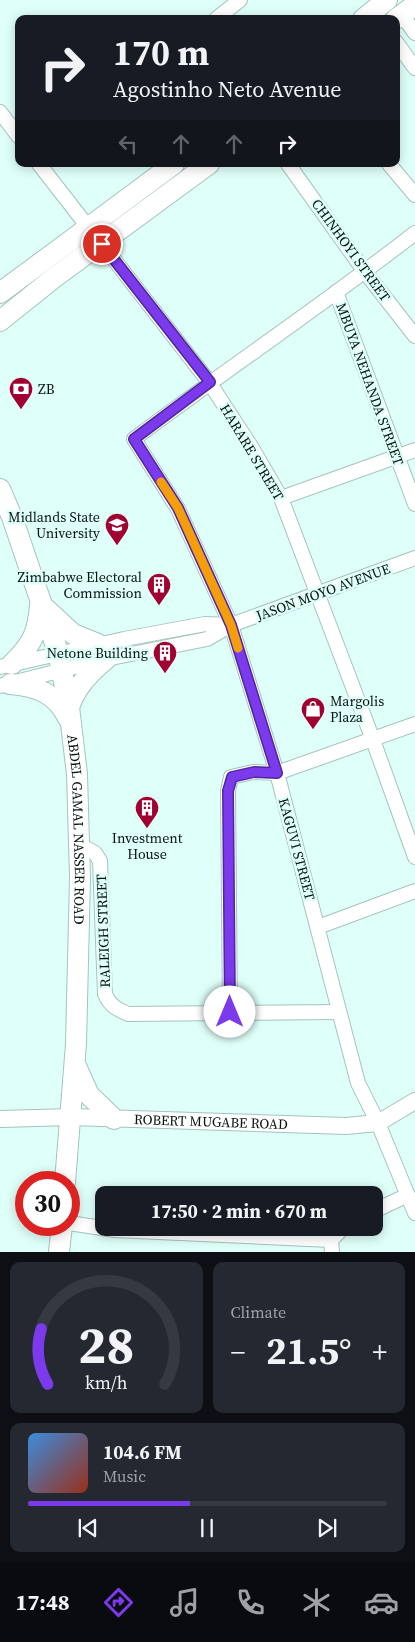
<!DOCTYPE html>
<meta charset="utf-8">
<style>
:root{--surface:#171b24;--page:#242831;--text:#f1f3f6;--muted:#9ea1a6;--line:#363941;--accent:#7c3aed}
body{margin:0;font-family:"Source Serif 4",serif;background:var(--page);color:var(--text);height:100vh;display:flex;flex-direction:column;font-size:19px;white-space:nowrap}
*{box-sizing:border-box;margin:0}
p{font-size:16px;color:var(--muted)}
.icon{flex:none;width:28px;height:28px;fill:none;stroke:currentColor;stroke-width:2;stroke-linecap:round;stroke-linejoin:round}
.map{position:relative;height:1252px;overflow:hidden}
.details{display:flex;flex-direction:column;gap:10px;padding:10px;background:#0d0f14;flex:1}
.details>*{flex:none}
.hud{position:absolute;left:15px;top:15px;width:385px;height:152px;border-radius:10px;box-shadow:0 2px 12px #0003;background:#171b24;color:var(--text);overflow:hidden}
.speed{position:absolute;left:15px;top:1171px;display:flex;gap:10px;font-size:25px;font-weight:700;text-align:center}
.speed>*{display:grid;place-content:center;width:65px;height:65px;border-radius:50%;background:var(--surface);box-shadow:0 2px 12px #0003;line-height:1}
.speed .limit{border:8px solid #d22;background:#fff;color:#111}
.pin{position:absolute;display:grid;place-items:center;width:42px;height:42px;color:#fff;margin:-21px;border:2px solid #fff;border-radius:50%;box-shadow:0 1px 5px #0007}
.me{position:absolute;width:55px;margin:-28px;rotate:0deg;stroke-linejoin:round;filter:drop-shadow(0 0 4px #0008)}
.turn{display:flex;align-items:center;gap:18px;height:105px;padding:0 15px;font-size:22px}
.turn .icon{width:65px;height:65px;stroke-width:2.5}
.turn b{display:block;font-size:35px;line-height:42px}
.lanes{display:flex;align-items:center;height:48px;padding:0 15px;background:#0003;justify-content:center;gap:25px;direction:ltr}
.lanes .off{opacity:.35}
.big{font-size:38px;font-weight:700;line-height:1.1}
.details .widget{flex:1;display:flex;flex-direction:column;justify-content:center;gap:8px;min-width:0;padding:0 18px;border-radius:10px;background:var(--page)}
.details .dial{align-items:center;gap:0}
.dial svg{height:130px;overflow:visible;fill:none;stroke:var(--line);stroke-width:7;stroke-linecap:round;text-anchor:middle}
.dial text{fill:var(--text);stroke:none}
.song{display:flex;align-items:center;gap:15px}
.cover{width:60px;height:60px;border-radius:8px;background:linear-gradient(135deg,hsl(210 70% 55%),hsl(10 70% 35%))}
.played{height:5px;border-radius:2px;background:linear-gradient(90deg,var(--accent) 45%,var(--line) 45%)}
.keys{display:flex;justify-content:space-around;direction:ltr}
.heat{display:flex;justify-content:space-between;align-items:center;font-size:28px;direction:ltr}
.details .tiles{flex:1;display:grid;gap:10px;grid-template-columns:1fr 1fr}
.widget:last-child{grid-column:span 2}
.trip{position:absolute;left:95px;top:1186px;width:288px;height:50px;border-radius:10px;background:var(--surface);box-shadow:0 2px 12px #0003;font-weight:700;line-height:50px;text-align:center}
.menu{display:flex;height:80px;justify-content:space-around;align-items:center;background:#090b0e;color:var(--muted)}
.menu .icon{width:35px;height:35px}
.menu .current{color:var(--accent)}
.menu b{font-size:22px;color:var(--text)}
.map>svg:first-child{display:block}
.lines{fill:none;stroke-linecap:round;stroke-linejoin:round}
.minor-casing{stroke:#a4c3be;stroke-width:16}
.major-casing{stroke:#a4c3be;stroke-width:18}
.highway-casing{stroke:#a4c3be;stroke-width:22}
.minor{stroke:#fff;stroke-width:14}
.major{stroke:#fff;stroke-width:16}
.highway{stroke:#fff;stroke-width:20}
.route-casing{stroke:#51269a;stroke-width:12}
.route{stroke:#7c3aed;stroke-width:9}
.slow{stroke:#f59e0b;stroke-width:9}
.labels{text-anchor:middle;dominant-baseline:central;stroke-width:5;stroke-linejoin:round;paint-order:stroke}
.street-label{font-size:14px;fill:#081412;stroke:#dffff9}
.poi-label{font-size:14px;fill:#081412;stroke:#dffff9;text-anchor:end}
</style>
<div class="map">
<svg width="415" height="1252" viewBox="0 0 415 1252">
<rect width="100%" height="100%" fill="#dffff9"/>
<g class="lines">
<defs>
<g id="minor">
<polyline points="402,15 415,33"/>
<polyline points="216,19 240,0"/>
<polyline points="396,42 415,68"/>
<polyline points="0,112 19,137"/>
<polyline points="39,164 88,227"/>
<polyline points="288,164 365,272 415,336"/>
<polyline points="389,164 415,195"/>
<path d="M415 233C323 305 227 369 134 439L178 509 231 625 277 773 358 1083 378 1123 415 1213"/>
<polyline points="102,244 209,382 252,448 281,498 373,740 415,857"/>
<polyline points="336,292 415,504"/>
<polyline points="281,498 415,450"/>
<polyline points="0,667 124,639 205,624 230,625"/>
<polyline points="0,686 106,659 207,639 231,625 415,558"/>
<path d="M80 845 95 853 100 861 105 994C110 1006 117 1009 128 1014L339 1012"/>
<polyline points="318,927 415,891"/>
<polyline points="230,1012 228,791 231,777 253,772 277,773 415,724"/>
<polyline points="374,1211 408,1195"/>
<polyline points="69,1223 115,1230 331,1240"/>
<polyline points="332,1252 331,1240 343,1228"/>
</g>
<g id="major">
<path id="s1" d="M0 1119 71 1117 346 1126 378 1123 415 1101"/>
</g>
<g id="highway">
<polyline points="363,19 387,0"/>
<polyline points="396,19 415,5"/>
<polyline points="0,293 174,164"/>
<polyline points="0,321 55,277 209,164"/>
<path id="s2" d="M0 489 12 517 58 652 69 707 77 774 80 878 76 1044 65 1182"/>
<polyline points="45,608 73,634 98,644"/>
<path d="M12 664C32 645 38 633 40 605"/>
<path d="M10 684C36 686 56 693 68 718"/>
<path d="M69 707C76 687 89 673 106 659"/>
<polyline points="76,1066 89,1095 114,1119"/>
<polyline points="59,1252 62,1225"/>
</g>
</defs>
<use href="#minor" class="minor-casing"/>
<use href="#major" class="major-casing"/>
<use href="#highway" class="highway-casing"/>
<use href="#minor" class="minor"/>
<use href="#major" class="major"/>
<use href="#highway" class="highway"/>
</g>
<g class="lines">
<defs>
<polyline id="route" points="102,244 210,382 134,439 178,508 231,625 277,773 254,772 232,777 228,791 230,1012"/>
</defs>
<use href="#route" class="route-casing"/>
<use href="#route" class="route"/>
<polyline class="slow" points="161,482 178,508 231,625 238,648"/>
</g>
<defs>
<symbol id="bank-pin" viewBox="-11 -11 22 30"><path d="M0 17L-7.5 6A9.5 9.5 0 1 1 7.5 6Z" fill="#a10131" stroke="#dffff9"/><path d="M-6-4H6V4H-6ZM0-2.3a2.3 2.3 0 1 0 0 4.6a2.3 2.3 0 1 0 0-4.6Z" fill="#fff"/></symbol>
<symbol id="university-pin" viewBox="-11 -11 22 30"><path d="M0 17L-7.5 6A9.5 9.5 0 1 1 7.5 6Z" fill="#a10131" stroke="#dffff9"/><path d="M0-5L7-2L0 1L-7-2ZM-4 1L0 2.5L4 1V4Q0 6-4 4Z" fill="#fff"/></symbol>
<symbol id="building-pin" viewBox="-11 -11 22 30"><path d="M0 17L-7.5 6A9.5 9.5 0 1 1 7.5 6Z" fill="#a10131" stroke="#dffff9"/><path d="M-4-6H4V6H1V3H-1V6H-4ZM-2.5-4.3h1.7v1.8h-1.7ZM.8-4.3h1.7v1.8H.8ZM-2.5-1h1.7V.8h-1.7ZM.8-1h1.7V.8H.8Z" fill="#fff"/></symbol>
<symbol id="shop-pin" viewBox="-11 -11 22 30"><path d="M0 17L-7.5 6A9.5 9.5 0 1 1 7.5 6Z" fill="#a10131" stroke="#dffff9"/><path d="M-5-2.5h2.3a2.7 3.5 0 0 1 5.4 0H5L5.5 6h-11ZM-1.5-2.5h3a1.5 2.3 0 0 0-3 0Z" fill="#fff"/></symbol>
</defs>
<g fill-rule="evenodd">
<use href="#bank-pin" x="7" y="375" width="28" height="38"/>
<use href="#university-pin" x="103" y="511" width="28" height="38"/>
<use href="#building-pin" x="145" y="571" width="28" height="38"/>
<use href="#building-pin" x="151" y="639" width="28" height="38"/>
<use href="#shop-pin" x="299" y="695" width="28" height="38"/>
<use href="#building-pin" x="133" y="794" width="28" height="38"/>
</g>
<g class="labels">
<g class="street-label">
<text transform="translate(351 250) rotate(54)">CHINHOYI STREET</text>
<text transform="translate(370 384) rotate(70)">MBUYA NEHANDA STREET</text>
<text transform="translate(252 452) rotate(59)">HARARE STREET</text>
<text transform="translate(323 592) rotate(-20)">JASON MOYO AVENUE</text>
<text stroke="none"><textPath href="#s2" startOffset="352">ABDEL GAMAL NASSER ROAD</textPath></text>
<text transform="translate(297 849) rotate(75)">KAGUVI STREET</text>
<text transform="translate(103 931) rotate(-92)">RALEIGH STREET</text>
<text stroke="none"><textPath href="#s1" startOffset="211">ROBERT MUGABE ROAD</textPath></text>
</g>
<g class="poi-label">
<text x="38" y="389" text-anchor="start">ZB</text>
<text x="100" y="517">Midlands State<tspan x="100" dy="16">University</tspan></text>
<text x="142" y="577">Zimbabwe Electoral<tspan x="142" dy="16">Commission</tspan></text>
<text x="148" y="653">Netone Building</text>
<text x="330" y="701" text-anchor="start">Margolis<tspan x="330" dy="16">Plaza</tspan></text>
<text x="147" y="838" text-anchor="middle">Investment<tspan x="147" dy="16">House</tspan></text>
</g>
</g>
</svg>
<div class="speed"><div class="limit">30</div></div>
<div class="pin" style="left:102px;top:244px;background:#d93025"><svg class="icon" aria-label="arrive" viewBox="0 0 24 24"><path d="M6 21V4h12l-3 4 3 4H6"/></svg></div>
<svg class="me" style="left:230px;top:1012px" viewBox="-20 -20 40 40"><circle r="19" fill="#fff"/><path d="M0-13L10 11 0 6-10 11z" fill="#7c3aed"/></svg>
<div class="trip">17:50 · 2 min · 670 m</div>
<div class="hud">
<div class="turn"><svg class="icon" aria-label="right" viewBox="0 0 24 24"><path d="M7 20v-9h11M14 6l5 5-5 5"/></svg><div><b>170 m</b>Agostinho Neto Avenue</div></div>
<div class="lanes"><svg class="icon off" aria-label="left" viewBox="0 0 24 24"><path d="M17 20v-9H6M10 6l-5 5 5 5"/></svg><svg class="icon off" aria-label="ahead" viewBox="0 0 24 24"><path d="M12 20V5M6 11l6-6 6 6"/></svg><svg class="icon off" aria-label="ahead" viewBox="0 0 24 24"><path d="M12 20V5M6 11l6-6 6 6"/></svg><svg class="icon" aria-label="right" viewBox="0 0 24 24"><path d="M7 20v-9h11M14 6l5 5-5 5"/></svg></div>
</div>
</div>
<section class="details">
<div class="tiles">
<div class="widget dial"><svg viewBox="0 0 100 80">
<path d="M14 69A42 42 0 1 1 86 69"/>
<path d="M14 69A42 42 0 0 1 10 35" stroke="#7c3aed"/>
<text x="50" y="56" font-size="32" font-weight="700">28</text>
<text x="50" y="72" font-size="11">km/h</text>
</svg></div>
<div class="widget"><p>Climate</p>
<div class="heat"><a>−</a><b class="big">21.5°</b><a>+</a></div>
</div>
<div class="widget">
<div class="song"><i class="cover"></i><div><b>104.6 FM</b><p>Music</p></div></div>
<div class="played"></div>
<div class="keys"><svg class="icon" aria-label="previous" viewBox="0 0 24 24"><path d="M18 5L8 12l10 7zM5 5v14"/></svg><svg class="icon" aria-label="pause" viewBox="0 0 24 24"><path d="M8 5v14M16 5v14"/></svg><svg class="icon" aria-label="next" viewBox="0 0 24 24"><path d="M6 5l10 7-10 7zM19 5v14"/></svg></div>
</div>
</div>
</section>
<nav class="menu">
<b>17:48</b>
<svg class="icon current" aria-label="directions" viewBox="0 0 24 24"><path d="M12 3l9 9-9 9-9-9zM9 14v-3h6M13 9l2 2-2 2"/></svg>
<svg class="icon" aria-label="music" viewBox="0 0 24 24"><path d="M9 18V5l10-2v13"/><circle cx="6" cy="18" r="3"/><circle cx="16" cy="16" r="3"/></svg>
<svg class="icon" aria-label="phone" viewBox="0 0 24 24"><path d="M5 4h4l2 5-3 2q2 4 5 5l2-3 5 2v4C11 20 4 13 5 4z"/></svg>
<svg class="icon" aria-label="climate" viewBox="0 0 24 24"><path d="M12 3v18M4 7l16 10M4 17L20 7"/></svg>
<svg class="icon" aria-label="car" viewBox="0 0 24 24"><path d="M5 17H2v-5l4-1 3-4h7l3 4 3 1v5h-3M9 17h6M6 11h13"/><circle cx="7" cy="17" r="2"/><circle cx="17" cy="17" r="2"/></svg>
</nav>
